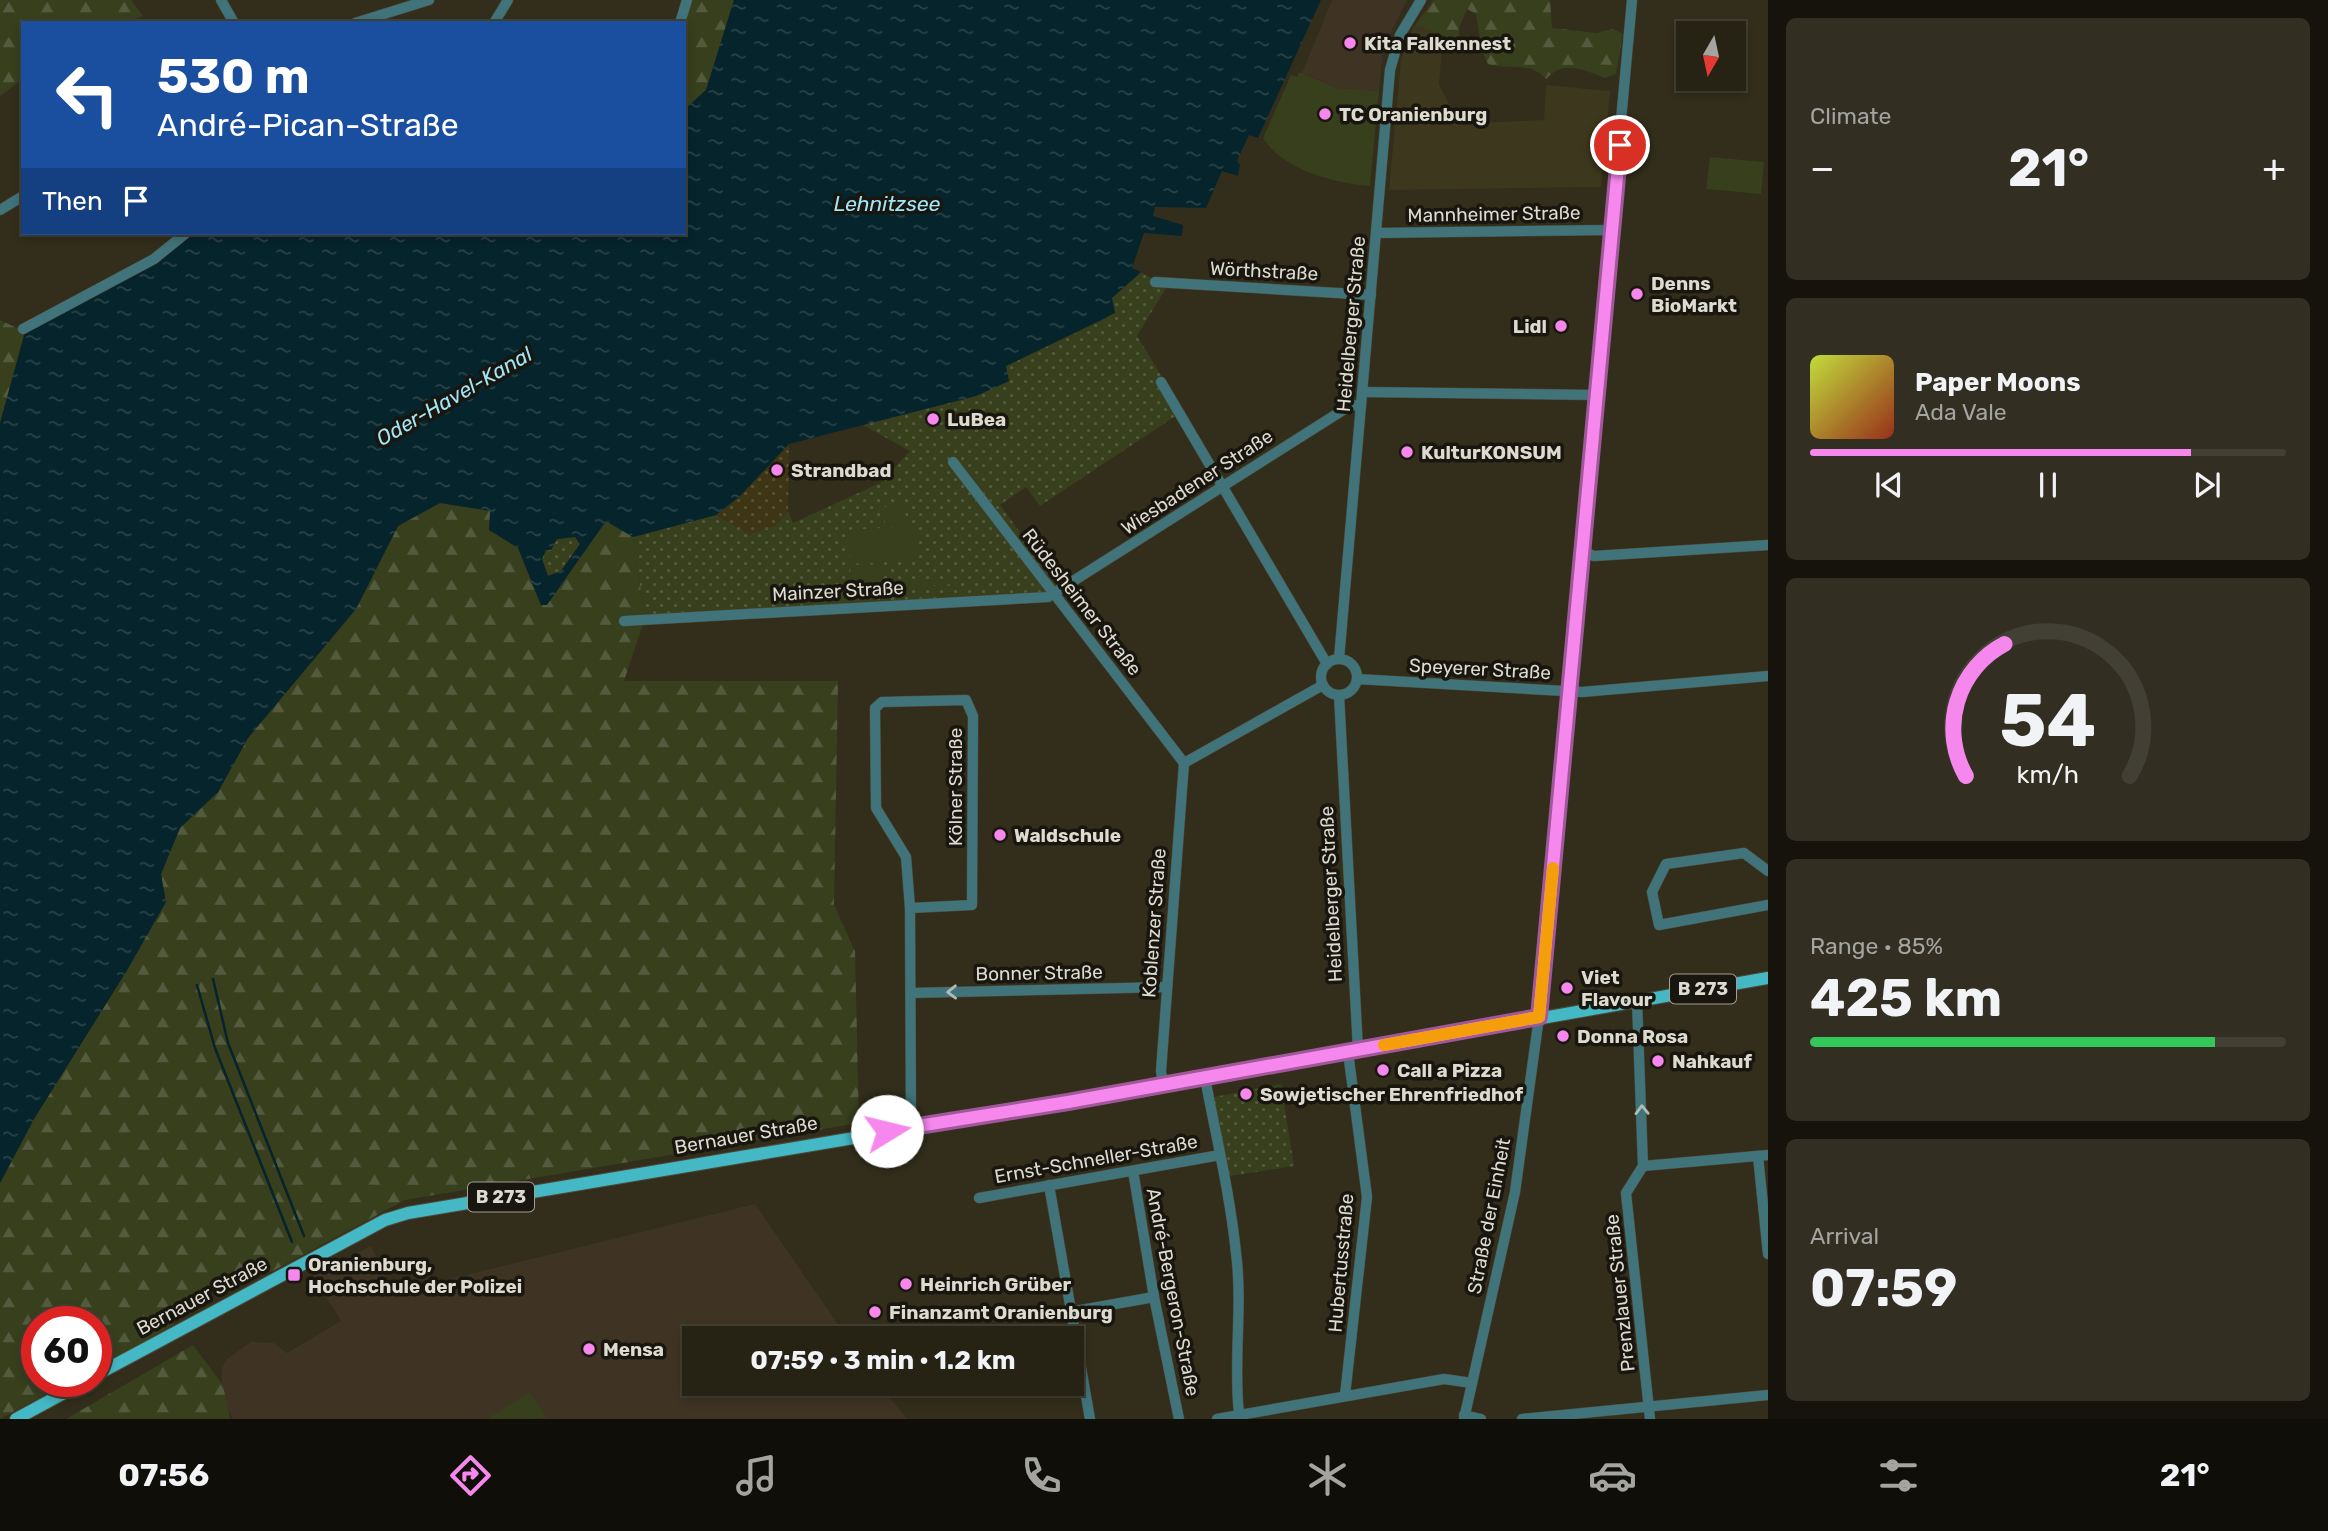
<!DOCTYPE html>
<meta charset="utf-8">
<style>
:root{--surface:#262214;--page:#322f22;--text:#f1f3f6;--muted:#a4a4a0;--line:#423f34;--accent:#f688ed}
body{margin:0;font-family:Rubik,sans-serif;background:var(--page);color:var(--text);height:100vh;display:flex;flex-direction:column;font-size:26px;white-space:nowrap}
*{box-sizing:border-box;margin:0}
p{font-size:23px;color:var(--muted)}
.icon{flex:none;width:38px;height:38px;fill:none;stroke:currentColor;stroke-width:2;stroke-linecap:round;stroke-linejoin:round}
.map{position:relative;flex:1;overflow:hidden}
.details{display:flex;flex-direction:column;gap:18px;padding:18px;background:#15130b;width:560px}
.details>*{flex:none}
.top-card{position:absolute;left:21px;top:21px;width:665px;height:214px;border-radius:0px;box-shadow:0 4px 10px #0003,0 0 0 2px var(--line);background:#1a4fa0;color:#fff;overflow:hidden}
.needle{width:46px;rotate:189deg}
.controls{position:absolute;left:1676px;top:21px;display:grid;gap:14px}
.controls a{display:grid;place-items:center;width:70px;height:70px;border-radius:0px;background:var(--surface);box-shadow:0 4px 10px #0003,0 0 0 2px var(--line);font-size:35px}
.speed{position:absolute;left:21px;top:1306px;display:flex;gap:14px;font-size:35px;font-weight:700;text-align:center}
.speed>*{display:grid;place-content:center;width:91px;height:91px;border-radius:50%;background:var(--surface);box-shadow:0 4px 10px #0003,0 0 0 2px var(--line);line-height:1}
.speed .limit{border:10px solid #d22;background:#fff;color:#111}
.pin{position:absolute;display:grid;place-items:center;width:60px;height:60px;color:#fff;margin:-30px;border:4px solid #fff;border-radius:50%;box-shadow:0 2px 7px #0007}
.me{position:absolute;width:77px;margin:-38px;rotate:81deg;stroke-linejoin:round;filter:drop-shadow(0 0 5px #0008)}
.turn{display:flex;align-items:center;gap:24px;height:147px;padding:0 21px;font-size:32px}
.turn .icon{width:91px;height:91px;stroke-width:2.5}
.turn b{display:block;font-size:49px;line-height:60px}
.then{display:flex;align-items:center;height:66px;padding:0 21px;background:#0003;gap:14px;font-size:26px}
.big{font-size:52px;font-weight:700;line-height:1.1}
.details .card{flex:1;display:flex;flex-direction:column;justify-content:center;gap:10px;min-width:0;padding:0 24px;border-radius:10px;background:var(--page)}
.details .dial{align-items:center;gap:0}
.dial svg{height:182px;overflow:visible;fill:none;stroke:var(--line);stroke-width:7;stroke-linecap:round;text-anchor:middle}
.dial text{fill:var(--text);stroke:none}
.song{display:flex;align-items:center;gap:21px}
.cover{width:84px;height:84px;border-radius:10px;background:linear-gradient(135deg,hsl(70 70% 55%),hsl(10 70% 35%))}
.played{height:7px;border-radius:4px;background:linear-gradient(90deg,var(--accent) 80%,var(--line) 80%)}
.keys{display:flex;justify-content:space-around;direction:ltr}
.heat{display:flex;justify-content:space-between;align-items:center;font-size:38px;direction:ltr}
.charge{height:10px;border-radius:5px;background:linear-gradient(90deg,#34c759 85%,var(--line) 0)}
.trip{position:absolute;left:682px;top:1326px;width:402px;height:70px;border-radius:0px;background:var(--surface);box-shadow:0 4px 10px #0003,0 0 0 2px var(--line);font-weight:700;line-height:70px;text-align:center}
.tab-bar{display:flex;height:112px;justify-content:space-around;align-items:center;background:#0f0e08;color:var(--muted)}
.tab-bar .icon{width:49px;height:49px}
.tab-bar .selected{color:var(--accent)}
.tab-bar b{font-size:32px;color:var(--text)}
main{display:flex;flex:1;min-height:0}
.map>svg:first-child{display:block}
.built{fill:#3d371d}
.education{fill:#3f3324}
.grass{fill:url(#grass-dots)}
.forest{fill:url(#forest-firs)}
.sand{fill:url(#sand-dots)}
.pitch{fill:#373f1d}
.water{fill:url(#water-ripples);fill-rule:evenodd}
.lines{fill:none;stroke-linecap:round;stroke-linejoin:round}
.stream{stroke:#06242b;stroke-width:2.5}
.minor-casing{stroke:#4d4a38;stroke-width:11}
.major-casing{stroke:#4d4a38;stroke-width:14}
.minor{stroke:#41737a;stroke-width:10}
.major{stroke:#44b8c5;stroke-width:12}
.oneway{stroke:#aebbb6}
.route-casing{stroke:#a0589a;stroke-width:18}
.route{stroke:#f688ed;stroke-width:12}
.slow{stroke:#f59e0b;stroke-width:12}
.poi-dot{fill:#f688ed;stroke:#18160e;stroke-width:2.5}
.labels{text-anchor:middle;dominant-baseline:central;stroke-width:7;stroke-linejoin:round;paint-order:stroke}
.shield{fill:#18160e;stroke:#a29f95;stroke-width:2}
.shield-label{font-size:18px;font-weight:bold;fill:#dddacf}
.poi-label{font-size:19px;font-weight:bold;fill:#dddacf;stroke:#18160e;text-anchor:start}
.street-label{font-size:19px;fill:#dddacf;stroke:#18160e}
.water-label{font-size:21px;font-style:italic;fill:#a0e5f8;stroke:#18160e}
</style>
<main>
<div class="map">
<svg width="1768" height="1419" viewBox="0 0 1768 1419">
<defs>
<pattern id="grass-dots" width="8" height="8" patternUnits="userSpaceOnUse" patternTransform="scale(1.75)"><rect width="8" height="8" fill="#373f1d"/><path d="M2 2h.1M6 6h.1" fill="none" stroke="#545a3d" stroke-width="1.8" stroke-linecap="round"/></pattern>
<pattern id="forest-firs" width="22" height="20" patternUnits="userSpaceOnUse" patternTransform="scale(1.75)"><rect width="22" height="20" fill="#373f1d"/><path d="M5 1l3.5 6h-7zM16 11l3.5 6h-7z" fill="#545a3d"/></pattern>
<pattern id="sand-dots" width="8" height="8" patternUnits="userSpaceOnUse" patternTransform="scale(1.75)"><rect width="8" height="8" fill="#3e3515"/><path d="M2 2h.1M6 6h.1" fill="none" stroke="#595236" stroke-width="1.8" stroke-linecap="round"/></pattern>
<pattern id="water-ripples" width="26" height="14" patternUnits="userSpaceOnUse" patternTransform="scale(1.75)"><rect width="26" height="14" fill="#06242b"/><path d="M2 4q2-2 4 0t4 0M15 11q2-2 4 0t4 0" fill="none" stroke="#2a4349"/></pattern>
</defs>
<rect width="100%" height="100%" fill="#322e1b"/>
<polygon class="built" points="1433,0 1446,0 1439,84 1459,124 1544,120 1546,85 1610,91 1601,187 1389,190 1401,60 1413,28"/>
<g class="education">
<polygon points="1332,0 1407,0 1383,48 1379,91 1337,88 1302,73"/>
<polygon points="755,1204 848,1339 695,1339 695,1384 879,1384 907,1419 233,1419 226,1406 222,1388 222,1367 227,1359 251,1342 274,1343 287,1353 341,1321 313,1276 371,1246 393,1293"/>
</g>
<g class="grass">
<polygon points="1141,272 1166,288 1137,336 1183,411 1040,506 1026,487 1000,505 1063,591 645,618 633,537 716,515 749,534 775,526 788,511 793,523 880,483 910,451 863,425 976,396 1009,381 1006,366 1107,318 1112,298"/>
<polygon points="575,537 580,544 561,571 548,576 542,559 546,549 551,550 557,539"/>
<polygon points="1281,1084 1294,1166 1224,1177 1209,1098"/>
</g>
<g class="forest">
<polygon points="0,0 131,0 143,16 125,23 23,23 23,79 0,96"/>
<polygon points="685,0 734,0 706,90 684,110"/>
<path d="M1435 0H1550L1552 28 1596 33 1613 29 1623 34 1616 74 1605 78C1584 70 1564 59 1546 79 1530 60 1510 71 1488 64L1482 51 1476 14 1467 9 1459 28 1460 49 1456 53 1447 50 1445 36 1417 25Z"/>
<polygon points="0,320 25,332 0,423"/>
<polygon points="440,503 491,511 489,530 518,548 541,605 547,604 606,521 633,537 645,618 624,681 838,681 834,905 855,951 859,1123 405,1200 271,1272 257,1261 170,1308 174,1325 96,1367 96,1321 37,1321 37,1381 70,1381 0,1419 0,1183 34,1119 126,972 165,902 161,874 180,828 218,792 248,738 356,609 398,526"/>
<polygon points="193,1345 223,1385 230,1419 66,1419"/>
</g>
<polygon class="sand" points="789,444 788,511 775,526 749,534 716,515 740,496"/>
<g class="pitch">
<path d="M1299 72 1337 88 1379 91 1370 186C1334 183 1283 170 1263 138L1291 75 1297 77Z"/>
<polygon points="1710,157 1764,162 1761,194 1706,189"/>
<polygon points="905,505 906,523 885,525 884,507"/>
<polygon points="916,526 918,560 850,564 848,530"/>
<polygon points="881,564 882,582 851,584 850,566"/>
<polygon points="955,579 955,584 855,591 854,586"/>
<polygon points="529,1392 547,1418 490,1419 489,1418"/>
</g>
<path class="water" d="M734 0H1321L1258 138 1249 135 1237 161 1240 165 1238 176 1222 171 1206 208 1155 207 1153 216 1183 225 1182 236 1144 233 1132 268 1141 272 1112 298 1115 313 1006 366 1009 381 976 396 789 444 740 496 716 515 633 537 606 521 547 605H541L518 548 489 530 490 511 440 503 398 526 356 609 248 738 218 792 180 828 161 874 166 902 126 972 34 1119 0 1183V423L25 332 154 265 194 233H684V110L706 90ZM575 537 580 544 561 571 548 576 542 559 546 550H551L557 539Z"/>
<g class="lines">
<g class="stream">
<polyline points="213,979 228,1043 304,1236"/>
<polyline points="197,985 215,1048 292,1242"/>
</g>
<defs>
<g id="minor">
<polyline points="221,0 234,23"/>
<polyline points="355,23 429,0"/>
<polyline points="494,23 508,0"/>
<polyline points="680,23 687,0"/>
<polyline points="0,210 23,196"/>
<polyline points="1376,233 1612,230"/>
<polyline points="1155,282 1371,295"/>
<polyline points="23,329 154,259 186,233"/>
<polyline points="1161,382 1327,664"/>
<polyline points="1362,392 1597,395"/>
<polyline points="953,462 1184,763"/>
<polyline points="1584,552 1594,556 1768,545"/>
<polyline points="624,621 1048,597 1351,405 1361,406"/>
<polyline points="1339,659 1390,70 1400,35 1421,0"/>
<circle cx="1339" cy="677" r="18"/>
<polyline points="1357,679 1582,692 1768,676"/>
<polyline points="1339,695 1358,1050"/>
<polyline points="1184,763 1323,685"/>
<polyline points="1768,871 1744,853 1666,864 1652,892 1659,925 1768,905"/>
<polyline points="910,908 972,905 973,716 966,700 882,702 875,708 876,808 906,857 910,908 911,1127"/>
<polyline points="911,993 1167,987"/>
<polyline points="1637,1001 1643,1166 1626,1193 1650,1419"/>
<path d="M1205 1078C1216 1136 1230 1194 1236 1253 1243 1307 1233 1361 1239 1414"/>
<polyline points="1163,1085 1161,1071 1184,763"/>
<polyline points="1758,1156 1768,1254"/>
<polyline points="1643,1166 1768,1155"/>
<polyline points="1133,1171 1154,1297 1179,1419"/>
<polyline points="1049,1185 1090,1419"/>
<polyline points="979,1198 1220,1155"/>
<polyline points="1070,1312 1154,1297"/>
<polyline points="1345,1395 1367,1197 1348,1052"/>
<polyline points="1464,1415 1481,1419"/>
<polyline points="1217,1419 1444,1379 1472,1383"/>
<polyline points="1464,1419 1515,1192 1539,1017 1632,0"/>
<polyline points="1522,1419 1768,1395"/>
</g>
<g id="major">
<polyline points="96,1375 385,1220 408,1213 1068,1102 1768,978"/>
<polyline points="16,1419 86,1381"/>
</g>
</defs>
<use href="#minor" class="minor-casing"/>
<use href="#major" class="major-casing"/>
<use href="#minor" class="minor"/>
<use href="#major" class="major"/>
</g>
<defs><path id="oneway-chevron" d="M-2-3.5L2.5 0L-2 3.5" fill="none" stroke-width="1.6" stroke-linecap="round" stroke-linejoin="round" transform="scale(1.75)"/></defs>
<g class="oneway">
<use href="#oneway-chevron" transform="translate(952 992) rotate(179)"/>
<use href="#oneway-chevron" transform="translate(1642 1110) rotate(-91)"/>
</g>
<g class="lines">
<defs>
<polyline id="route" points="887,1131 1068,1102 1539,1017 1620,145"/>
</defs>
<use href="#route" class="route-casing"/>
<use href="#route" class="route"/>
<polyline class="slow" points="1384,1045 1539,1017 1553,868"/>
</g>
<g class="poi-dot">
<circle cx="1350" cy="43" r="7"/>
<circle cx="1325" cy="114" r="7"/>
<circle cx="1637" cy="294" r="7"/>
<circle cx="1561" cy="326" r="7"/>
<circle cx="933" cy="419" r="7"/>
<circle cx="1407" cy="452" r="7"/>
<circle cx="777" cy="470" r="7"/>
<circle cx="1000" cy="835" r="7"/>
<circle cx="1567" cy="988" r="7"/>
<circle cx="1563" cy="1036" r="7"/>
<circle cx="1658" cy="1061" r="7"/>
<circle cx="1383" cy="1070" r="7"/>
<circle cx="1246" cy="1094" r="7"/>
<rect x="287" y="1268" width="14" height="14" rx="3.5"/>
<circle cx="906" cy="1284" r="7"/>
<circle cx="875" cy="1312" r="7"/>
<circle cx="589" cy="1349" r="7"/>
</g>
<g class="labels">
<g class="shield">
<rect x="1670" y="974.5" width="66" height="29" rx="5"/>
<rect x="468" y="1182.5" width="66" height="29" rx="5"/>
</g>
<g class="shield-label">
<text x="1703" y="989">B 273</text>
<text x="501" y="1197">B 273</text>
</g>
<g class="poi-label">
<text x="1364" y="43">Kita Falkennest</text>
<text x="1339" y="114">TC Oranienburg</text>
<text x="1651" y="283">Denns<tspan x="1651" dy="22">BioMarkt</tspan></text>
<text x="1547" y="326" text-anchor="end">Lidl</text>
<text x="947" y="419">LuBea</text>
<text x="1421" y="452">KulturKONSUM</text>
<text x="791" y="470">Strandbad</text>
<text x="1014" y="835">Waldschule</text>
<text x="1581" y="977">Viet<tspan x="1581" dy="22">Flavour</tspan></text>
<text x="1577" y="1036">Donna Rosa</text>
<text x="1672" y="1061">Nahkauf</text>
<text x="1397" y="1070">Call a Pizza</text>
<text x="1260" y="1094">Sowjetischer Ehrenfriedhof</text>
<text x="308" y="1264">Oranienburg,<tspan x="308" dy="22">Hochschule der Polizei</tspan></text>
<text x="920" y="1284">Heinrich Grüber</text>
<text x="889" y="1312">Finanzamt Oranienburg</text>
<text x="603" y="1349">Mensa</text>
</g>
<g class="street-label">
<text transform="translate(1494 214) rotate(-1)">Mannheimer Straße</text>
<text transform="translate(1264 271) rotate(3)">Wörthstraße</text>
<text transform="translate(1351 324) rotate(-85)">Heidelberger Straße</text>
<text transform="translate(1197 482) rotate(-33)">Wiesbadener Straße</text>
<text transform="translate(838 591) rotate(-3)">Mainzer Straße</text>
<text transform="translate(1082 602) rotate(52)">Rüdesheimer Straße</text>
<text transform="translate(1480 669) rotate(3)">Speyerer Straße</text>
<text transform="translate(955 787) rotate(-90)">Kölner Straße</text>
<text transform="translate(1331 894) rotate(-93)">Heidelberger Straße</text>
<text transform="translate(1154 923) rotate(-86)">Koblenzer Straße</text>
<text transform="translate(1039 973) rotate(-1)">Bonner Straße</text>
<text transform="translate(746 1135) rotate(-10)">Bernauer Straße</text>
<text transform="translate(1096 1159) rotate(-10)">Ernst-Schneller-Straße</text>
<text transform="translate(1489 1216) rotate(-79)">Straße der Einheit</text>
<text transform="translate(1341 1263) rotate(-85)">Hubertusstraße</text>
<text transform="translate(1173 1292) rotate(79)">André-Bergeron-Straße</text>
<text transform="translate(1620 1293) rotate(-96)">Prenzlauer Straße</text>
<text transform="translate(202 1296) rotate(-28)">Bernauer Straße</text>
</g>
<g class="water-label">
<text x="887" y="203">Lehnitzsee</text>
<text transform="translate(454 396) rotate(-30)">Oder-Havel-Kanal</text>
</g>
</g>
</svg>
<div class="controls">
<a><svg class="needle" viewBox="-14 -14 28 28"><path d="M0-13l5 13h-10z" fill="#e53935"/><path d="M0 13l5-13h-10z" fill="#a4a4a0"/></svg></a>
</div>
<div class="speed"><div class="limit">60</div></div>
<div class="pin" style="left:1620px;top:145px;background:#d93025"><svg class="icon" aria-label="arrive" viewBox="0 0 24 24"><path d="M6 21V4h12l-3 4 3 4H6"/></svg></div>
<svg class="me" style="left:887px;top:1131px" viewBox="-20 -20 40 40"><circle r="19" fill="#fff"/><path d="M0-13L10 11 0 6-10 11z" fill="#f688ed"/></svg>
<div class="trip">07:59 · 3 min · 1.2 km</div>
<div class="top-card">
<div class="turn"><svg class="icon" aria-label="left" viewBox="0 0 24 24"><path d="M17 20v-9H6M10 6l-5 5 5 5"/></svg><div><b>530 m</b>André-Pican-Straße</div></div>
<div class="then">Then<svg class="icon" aria-label="arrive" viewBox="0 0 24 24"><path d="M6 21V4h12l-3 4 3 4H6"/></svg></div>
</div>
</div>
<section class="details">
<div class="card"><p>Climate</p>
<div class="heat"><a>−</a><b class="big">21°</b><a>+</a></div>
</div>
<div class="card">
<div class="song"><i class="cover"></i><div><b>Paper Moons</b><p>Ada Vale</p></div></div>
<div class="played"></div>
<div class="keys"><svg class="icon" aria-label="previous" viewBox="0 0 24 24"><path d="M18 5L8 12l10 7zM5 5v14"/></svg><svg class="icon" aria-label="pause" viewBox="0 0 24 24"><path d="M8 5v14M16 5v14"/></svg><svg class="icon" aria-label="next" viewBox="0 0 24 24"><path d="M6 5l10 7-10 7zM19 5v14"/></svg></div>
</div>
<div class="card dial"><svg viewBox="0 0 100 80">
<path d="M14 69A42 42 0 1 1 86 69"/>
<path d="M14 69A42 42 0 0 1 31 11" stroke="#f688ed"/>
<text x="50" y="56" font-size="32" font-weight="700">54</text>
<text x="50" y="72" font-size="11">km/h</text>
</svg></div>
<div class="card"><p>Range · 85%</p><b class="big">425 km</b><div class="charge"></div></div>
<div class="card"><p>Arrival</p><b class="big">07:59</b></div>
</section>
</main>
<nav class="tab-bar">
<b>07:56</b>
<svg class="icon selected" aria-label="directions" viewBox="0 0 24 24"><path d="M12 3l9 9-9 9-9-9zM9 14v-3h6M13 9l2 2-2 2"/></svg>
<svg class="icon" aria-label="music" viewBox="0 0 24 24"><path d="M9 18V5l10-2v13"/><circle cx="6" cy="18" r="3"/><circle cx="16" cy="16" r="3"/></svg>
<svg class="icon" aria-label="phone" viewBox="0 0 24 24"><path d="M5 4h4l2 5-3 2q2 4 5 5l2-3 5 2v4C11 20 4 13 5 4z"/></svg>
<svg class="icon" aria-label="climate" viewBox="0 0 24 24"><path d="M12 3v18M4 7l16 10M4 17L20 7"/></svg>
<svg class="icon" aria-label="car" viewBox="0 0 24 24"><path d="M5 17H2v-5l4-1 3-4h7l3 4 3 1v5h-3M9 17h6M6 11h13"/><circle cx="7" cy="17" r="2"/><circle cx="17" cy="17" r="2"/></svg>
<svg class="icon" aria-label="filters" viewBox="0 0 24 24"><path d="M4 7h16M4 17h16"/><circle cx="9" cy="7" r="2"/><circle cx="15" cy="17" r="2"/></svg>
<b>21°</b>
</nav>
